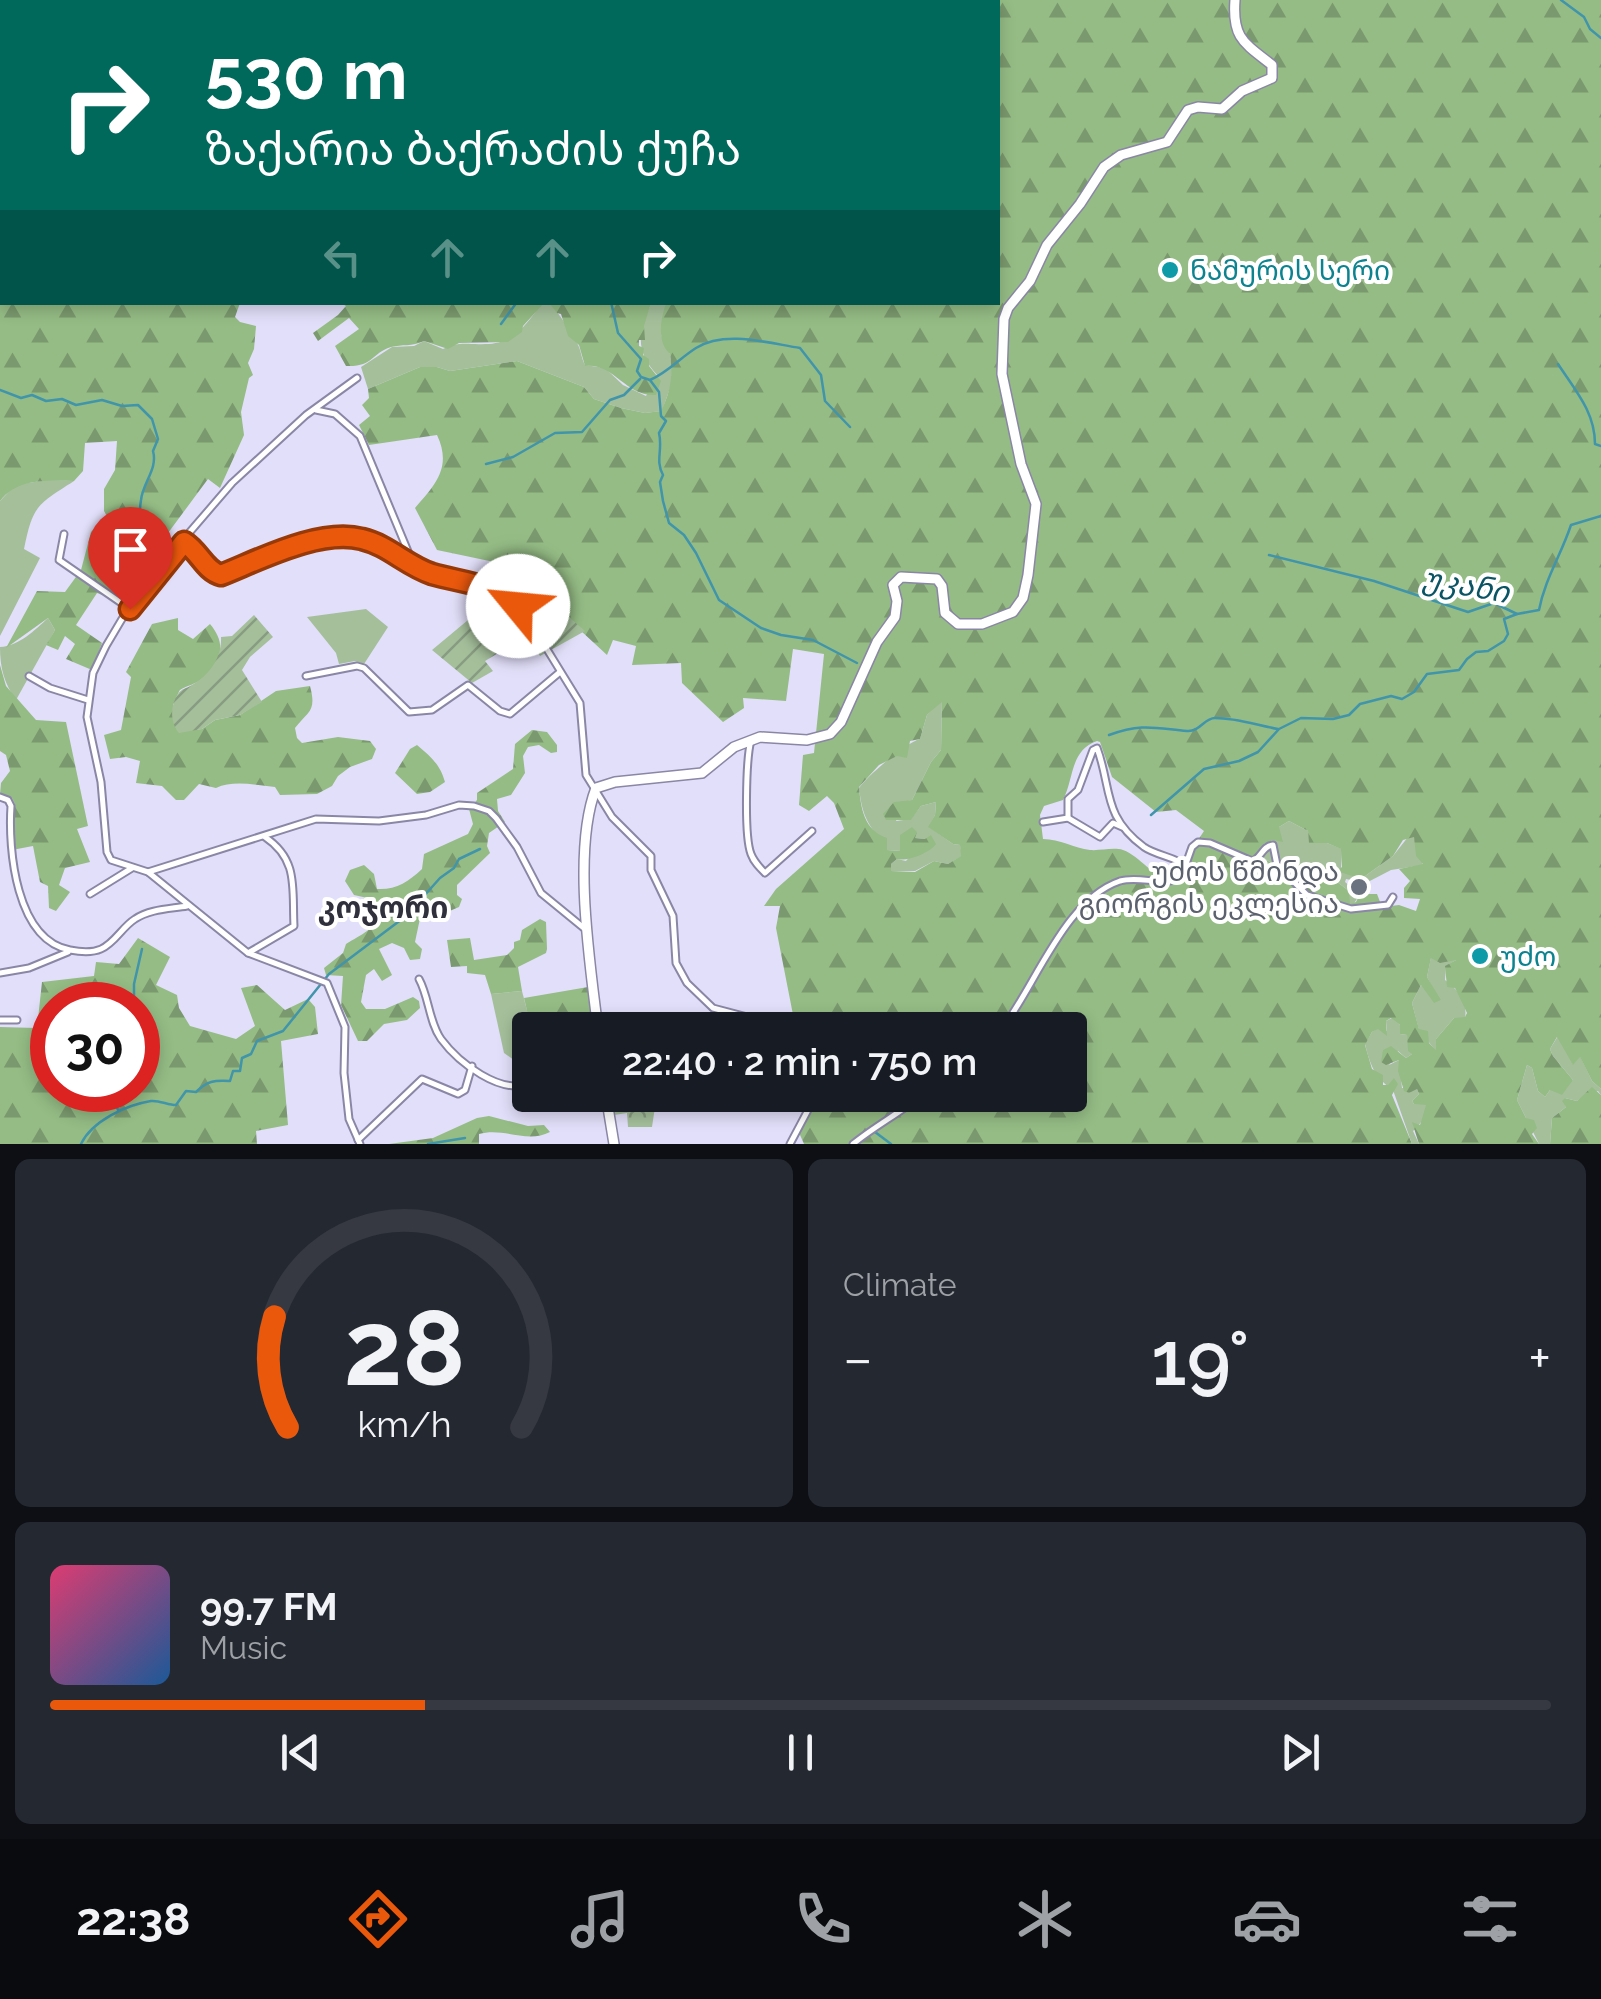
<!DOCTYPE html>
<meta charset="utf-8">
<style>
:root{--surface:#171b24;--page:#242831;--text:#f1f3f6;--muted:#9ea1a6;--line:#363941;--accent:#ea580c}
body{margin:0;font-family:Raleway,"Noto Sans Georgian",sans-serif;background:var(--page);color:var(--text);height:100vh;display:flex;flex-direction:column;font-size:38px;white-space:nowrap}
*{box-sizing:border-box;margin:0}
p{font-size:32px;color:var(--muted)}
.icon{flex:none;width:55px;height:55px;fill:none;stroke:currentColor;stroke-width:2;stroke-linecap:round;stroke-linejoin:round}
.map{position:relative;height:1144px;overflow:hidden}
.sheet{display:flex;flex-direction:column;gap:15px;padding:15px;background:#0d0f14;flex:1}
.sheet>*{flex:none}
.banner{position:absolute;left:0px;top:0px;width:1000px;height:305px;box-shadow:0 5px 15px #0003;background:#00695c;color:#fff;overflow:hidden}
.speed{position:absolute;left:30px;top:982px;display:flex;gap:20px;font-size:50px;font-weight:700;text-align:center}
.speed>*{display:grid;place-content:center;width:130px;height:130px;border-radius:50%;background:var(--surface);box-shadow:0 5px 15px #0003;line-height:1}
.speed .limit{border:15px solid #d22;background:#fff;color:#111}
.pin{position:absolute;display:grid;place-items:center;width:85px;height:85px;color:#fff;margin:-102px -42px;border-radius:50% 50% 50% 0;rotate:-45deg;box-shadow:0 0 10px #0007}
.pin .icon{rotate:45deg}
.me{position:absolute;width:110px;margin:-55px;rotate:298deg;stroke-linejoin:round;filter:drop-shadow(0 0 8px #0008)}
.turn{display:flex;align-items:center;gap:35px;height:210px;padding:0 40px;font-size:45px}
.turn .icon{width:130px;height:130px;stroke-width:2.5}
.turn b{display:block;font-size:70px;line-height:85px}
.lanes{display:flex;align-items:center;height:95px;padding:0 40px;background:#0003;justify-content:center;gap:50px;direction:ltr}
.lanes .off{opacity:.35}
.big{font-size:75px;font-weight:600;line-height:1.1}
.sheet .widget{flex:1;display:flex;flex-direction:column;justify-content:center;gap:15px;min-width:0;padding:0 35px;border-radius:15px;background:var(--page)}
.sheet .dial{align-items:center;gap:0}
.dial svg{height:260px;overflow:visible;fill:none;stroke:var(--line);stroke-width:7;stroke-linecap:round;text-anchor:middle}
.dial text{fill:var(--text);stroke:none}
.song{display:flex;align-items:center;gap:30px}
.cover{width:120px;height:120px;border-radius:15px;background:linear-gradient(135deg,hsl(340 70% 55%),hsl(210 70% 35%))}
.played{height:10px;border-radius:5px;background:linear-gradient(90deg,var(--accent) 25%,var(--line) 25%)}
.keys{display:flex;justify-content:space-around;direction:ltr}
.heat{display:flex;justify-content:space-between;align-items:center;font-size:55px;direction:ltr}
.sheet .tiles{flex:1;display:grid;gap:15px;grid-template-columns:1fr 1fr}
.widget:last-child{grid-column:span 2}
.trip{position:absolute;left:512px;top:1012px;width:575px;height:100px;border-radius:10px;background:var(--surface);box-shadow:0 5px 15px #0003;font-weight:600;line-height:100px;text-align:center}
.dock{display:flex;height:160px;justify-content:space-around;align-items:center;background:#090b0e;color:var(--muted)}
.dock .icon{width:70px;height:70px}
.dock .active{color:var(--accent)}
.dock b{font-size:45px;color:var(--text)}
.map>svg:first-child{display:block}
.built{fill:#d7d1fb}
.grass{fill:#a5bf9b}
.forest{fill:url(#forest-firs);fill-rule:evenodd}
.park{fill:url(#park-crowns)}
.garden{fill:url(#garden-furrows)}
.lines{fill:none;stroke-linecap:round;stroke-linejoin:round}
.stream{stroke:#4095ab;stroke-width:2.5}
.street-casing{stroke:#8a86a5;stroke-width:9}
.secondary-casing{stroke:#8a86a5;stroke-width:12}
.street{stroke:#fff;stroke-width:5}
.secondary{stroke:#fff;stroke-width:9}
.route-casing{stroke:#983908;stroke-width:25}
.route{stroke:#ea580c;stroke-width:18}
.culture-dot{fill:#0f9aa8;stroke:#fff;stroke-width:4}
.worship-dot{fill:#6b7280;stroke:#fff;stroke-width:4}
.labels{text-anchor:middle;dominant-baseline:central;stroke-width:8;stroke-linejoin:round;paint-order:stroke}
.culture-label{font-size:28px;fill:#0d838f;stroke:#fff;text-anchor:start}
.worship-label{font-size:28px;fill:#5b616d;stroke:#fff;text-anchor:end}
.water-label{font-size:30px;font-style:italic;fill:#0a5464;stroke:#fff}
.neighbourhood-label{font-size:30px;font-weight:bold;fill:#302f3c;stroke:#fff}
</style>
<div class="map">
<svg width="1601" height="1144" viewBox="0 0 1601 1144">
<defs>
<pattern id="forest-firs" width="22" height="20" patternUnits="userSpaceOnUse" patternTransform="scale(2.5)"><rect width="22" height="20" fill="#95bc85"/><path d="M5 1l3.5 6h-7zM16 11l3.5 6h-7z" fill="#7a996e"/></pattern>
<pattern id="park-crowns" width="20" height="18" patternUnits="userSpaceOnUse" patternTransform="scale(2.5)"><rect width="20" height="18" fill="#a5bf9b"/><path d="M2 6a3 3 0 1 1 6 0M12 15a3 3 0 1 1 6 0" fill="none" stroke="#879c80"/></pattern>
<pattern id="garden-furrows" width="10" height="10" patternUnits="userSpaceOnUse" patternTransform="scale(2.5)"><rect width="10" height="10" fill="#a5bf9b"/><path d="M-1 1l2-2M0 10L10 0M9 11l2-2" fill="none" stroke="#879c80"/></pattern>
</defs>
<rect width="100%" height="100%" fill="#e2dffa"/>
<g class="built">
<polygon points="716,1011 760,1023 767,1030 671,1030 676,1025"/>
<polygon points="652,1095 761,1095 757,1107 653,1112"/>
</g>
<g class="grass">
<path d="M542 303H549C559 312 569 330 577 343 581 349 581 358 585 365L605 368 623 385 646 396 657 375C633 348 640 333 651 303H666L661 335 670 354 672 370 671 385 662 411 645 413 621 408 594 399 584 387 517 361 450 371 437 367H420L368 389 361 367 392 347 414 346 424 341 443 349C459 341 468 345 485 344 515 344 527 323 542 303Z"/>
<path d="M47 480 74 481C37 505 33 505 24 549L40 558 0 636V501L15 485Z"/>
<polygon points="366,609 388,627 364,664 355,661 339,664 336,653 307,617"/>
<path d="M48 618 55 630 16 700C4 683 0 668 0 647 19 646 35 630 48 618Z"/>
<path d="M942 701 941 750 931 762 912 800 904 802 896 821 911 819 921 806 936 802 935 815 929 827 953 844 960 845 962 856 948 864 934 861 915 871H891V864L897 859 906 861 925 839 915 838 901 851 886 850C869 822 863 822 859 788 867 776 907 742 920 739L927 715Z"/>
<polygon points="1289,821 1308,831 1310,843 1327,843 1342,849 1341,868 1346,873 1361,879 1393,856 1408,837 1414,837 1423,865 1391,870 1366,883 1346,879 1345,882 1360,894 1353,905 1349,904 1349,891 1328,875 1319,879 1286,859 1282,878 1276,884 1270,862 1261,856 1264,844 1273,840 1279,827"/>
<path d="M1431 957 1456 960 1446 966 1445 980C1457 989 1468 1001 1465 1018H1454L1436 1039 1439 1049 1436 1051 1419 1030 1412 1003 1421 985 1436 994 1427 977Z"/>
<polygon points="522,991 532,1030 530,1062 518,1063 504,1053 491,994"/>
<path d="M1392 1018 1400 1025V1034L1407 1035 1412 1054 1406 1058 1398 1051 1389 1065 1399 1060 1402 1088 1417 1089 1419 1094 1412 1101 1414 1104H1426C1428 1113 1420 1126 1413 1131L1419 1144H1412L1393 1090C1375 1078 1370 1065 1365 1044L1372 1032 1378 1028 1387 1031 1386 1021Z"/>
<polygon points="1558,1036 1573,1064 1580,1056 1592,1081 1601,1089 1601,1095 1598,1091 1586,1094 1577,1101 1565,1098 1566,1107 1552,1118 1550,1144 1539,1144 1517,1100 1527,1065 1532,1068 1538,1091 1545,1097 1550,1090 1573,1080 1553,1056 1550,1049"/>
</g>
<g class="forest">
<path d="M0 0 659 2H2V302L240 303 235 317 240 322 256 326 254 349 248 363 253 375 249 378 241 412 244 435 220 488 208 479 168 533 166 542 150 550V557L166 550 147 581 128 567 110 598 97 593 76 625 102 643 92 670 66 659 75 644 65 636 58 650 46 645 55 630 48 618 6 648 37 591 65 592 81 570 91 532 98 524 110 537 116 532 104 511V489L115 470 117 441 85 443 83 471 74 481C46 481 18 478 0 501Z"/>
<path d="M928 0H1601V1089L1592 1081 1580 1057 1573 1065 1557 1037 1550 1049 1553 1056 1573 1080 1562 1095 1550 1090 1545 1097 1538 1091 1532 1068 1527 1065 1517 1100 1526 1118 1534 1120 1537 1128 1532 1134 1539 1144H1419L1412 1122 1420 1125 1426 1105 1414 1104 1412 1101 1419 1094 1417 1089 1409 1093 1404 1091 1398 1071 1399 1060 1386 1065 1381 1062 1383 1050 1391 1046 1406 1058 1412 1054 1408 1051 1407 1035 1400 1034V1025L1391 1018 1386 1021 1387 1036 1378 1029 1372 1032 1365 1045 1372 1069 1383 1075V1085H1388L1394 1078 1398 1084 1392 1095 1412 1144H804L797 1128 813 1095H1070V1030H796L776 928 780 906H764L776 889 844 829 834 803 827 796 809 811 799 805 803 755 814 753 824 654 793 649 786 701 743 698 744 708 723 722 682 683 681 663 632 665 636 646 613 640 607 655 527 581 496 571 499 563 437 550 415 508C436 484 452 467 437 435L369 445 359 425 370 416 362 405 369 398 368 389 420 367H437L450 371 517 361 584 387 594 399 621 408 645 413 661 411C671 391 673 375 670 354 656 342 661 318 666 303L998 302V2H927ZM942 702 941 750 931 762 912 800 894 802 883 814 886 820H911L921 806 936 802 935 815 928 827 953 844 960 845 961 856 948 864 934 861 915 872 891 871V864L897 859C907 862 930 853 936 844L931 835 925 839 915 838 917 832 912 827 900 835V851L887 850V838C864 830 861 809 859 787L879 765 897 756 907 758 910 741 920 739 927 715ZM1097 741 1100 742 1112 777 1156 812 1176 810 1204 831 1182 864 1180 877C1156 885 1143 857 1123 850 1113 847 1100 851 1090 850 1074 848 1060 839 1043 839L1040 815 1044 806 1063 800C1074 779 1070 750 1097 741ZM1289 821 1308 831 1309 843H1327L1341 849 1342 867 1337 871 1361 879 1393 856 1403 840 1414 837 1416 856 1423 864 1399 869 1410 881 1404 888V898L1420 899 1416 911 1399 905 1382 907 1377 894H1360L1356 902 1350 904 1349 891 1328 875V870L1324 868 1318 879 1305 862 1299 865 1282 859V878L1276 883 1270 862 1261 856 1264 844 1273 840 1283 842 1279 827ZM1431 958 1440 963 1456 960 1445 966 1447 987 1455 988 1467 1013 1465 1017 1454 1018 1436 1039V1050L1429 1043 1428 1031 1419 1029 1412 1003 1421 985 1434 1003 1441 1000 1427 977Z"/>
<path d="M341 303V302L544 303 523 326 522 332 508 342 459 343 448 349 424 341C412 347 402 344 391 347 370 354 374 367 346 366L335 346 359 329 349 318 318 341 313 333 338 315 346 306Z"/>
<path d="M549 303H651L644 326 645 340H639V346L644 348 643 355 649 359V366L661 381 656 395C625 397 615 363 585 366L579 345 568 336 561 314 557 313Z"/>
<path d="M178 618V630L193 639 210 624C227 644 222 662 202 679 196 684 186 686 180 690 179 691 174 703 173 705L192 730 202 729 215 720 240 715 276 691 310 686C317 712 308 711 295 728L297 738 302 743 338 737 370 741 376 749 372 759 350 767 338 776 332 786 317 794 280 795 275 787C255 785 233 780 216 788L199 784 184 800H176L162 786 136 783 140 761 126 757 110 759 104 735 121 730 131 677 126 672 152 624Z"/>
<polygon points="0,665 6,686 36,720 66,722 88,826 77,829 90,862 65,868 59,885 70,892 56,911 49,908 48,886 40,882 33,846 12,850 11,822 15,804 12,798 0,794 1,783 10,771 6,755 0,751"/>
<path d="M532 730 547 732 557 745V752L551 753 539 745 528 747 523 756 525 773 511 795 497 799 498 811 505 822 489 833 487 846 490 853 457 885V895L462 899 459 907 445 913 428 904 422 909 415 942 422 949 420 959 410 960 404 948 392 943 379 949 392 975 382 981 374 969 366 975 361 1002 366 1009H385L413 997 419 1001 420 1008 407 1020 384 1024 367 1041H358L341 1005 343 976 326 975 324 968 343 953 346 944C366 931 386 926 372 899L354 895 345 881 350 870 364 865 374 874 377 889C396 890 408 882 422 869L424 854 468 834 473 824 469 809 477 800V793L513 769 515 744Z"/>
<path d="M417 745C431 757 440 764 445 782L430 792 417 794 395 773 410 749Z"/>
<polygon points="540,919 546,922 547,949 546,953 518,967 522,991 491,994 485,975 467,973 467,966 451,967 447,940 470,938 474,960 507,955 514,948 514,942 520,940 522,930"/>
<path d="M138 938 170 957 156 985 177 995 179 1008 190 1026 236 1039 255 1026 241 988 257 985 285 1010 308 999 315 1007 318 1034 281 1041 288 1125 256 1131 257 1144H0V1027L37 1028 42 982 94 976 96 962 119 964ZM52 1005H138V1090H52Z"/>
<polygon points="588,987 592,1017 531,1028 524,998"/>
<polygon points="1592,1087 1601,1095 1601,1144 1550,1144 1552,1118 1566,1107 1562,1101 1565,1098 1577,1101"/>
<path d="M489 1116 528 1126 544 1125 550 1132C527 1144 504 1127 479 1134V1144H389L433 1138 477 1118Z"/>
</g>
<polygon class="park" points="612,1095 652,1095 655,1107 652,1127 628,1127 627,1113 614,1115"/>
<g class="garden">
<polygon points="496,571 527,581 585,631 540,656 527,636 485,661 493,671 472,683 432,650 486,605"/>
<path d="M254 615 273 637 250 657 242 670 262 702 240 715 215 720 202 729 179 733C170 723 170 705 178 694 182 688 186 689 192 685 210 675 222 657 221 637L232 636Z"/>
</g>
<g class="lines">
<g class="stream">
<polyline points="372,0 374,2"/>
<polyline points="1561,0 1584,17 1590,29 1601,38"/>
<path d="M611 302 618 333 641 359 637 371 641 377 650 380C667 373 680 358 696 348 725 330 768 343 800 348L821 375 825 401 850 427"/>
<polyline points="501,324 517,302"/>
<path d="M1558 364C1575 390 1595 412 1595 444L1601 446"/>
<path d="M650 380 659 392 661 416 666 421 659 433C663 449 655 461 663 475L660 482 663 501 669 523 684 535 696 553 719 600 761 628 781 635 813 640 857 663"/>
<path d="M0 390 21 398 32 395 46 401 62 399 76 405 102 400 122 406 138 405 152 419 158 439 153 451C158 469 143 482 141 500 139 512 140 523 137 535"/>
<polyline points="486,464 513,457 555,433 582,432 610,400 624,395 640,379"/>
<path d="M1269 555 1374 581 1468 612 1494 603 1517 614 1539 610C1545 579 1561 555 1571 525L1601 516"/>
<path d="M1109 735C1142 723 1154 728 1187 731 1200 732 1204 718 1215 718 1237 718 1256 725 1278 729"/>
<polyline points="1151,815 1204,769 1239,761 1258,752 1279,729 1301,718 1333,719 1349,715 1360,704 1391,696 1402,699 1414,692 1427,674 1459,670 1467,659 1476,652 1488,651 1504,641 1508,634 1504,619 1517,614"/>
<polyline points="134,1005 134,984 142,949"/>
<polyline points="111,1090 118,1110"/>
<polyline points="875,1132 891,1144"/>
<path d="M81 1144C92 1121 126 1105 151 1101 159 1100 168 1105 176 1105L186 1091 196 1092C207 1081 214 1080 230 1081L233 1071H240L242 1058 251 1054 257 1041 283 1031 329 974 406 916 440 878 454 868 459 859 480 849"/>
<polyline points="428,1144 465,1138"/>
</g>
<defs>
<g id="street">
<polyline points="357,378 306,415 232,483 189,533 122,619 106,646 93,673 87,717 101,782 107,852 111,860 148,872 248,953 327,983 345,1027 344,1073 349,1119 360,1144"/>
<polyline points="316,410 335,414 360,436 412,561"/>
<polyline points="64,534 59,560 130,609"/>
<path d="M184 542C199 551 205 571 221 575L282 549 349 537 384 547 432 574 468 581 507 596 532 625 580 703 586 775 612 817 651 856V870L673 916 676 963 687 983 713 1008 766 1022 768 1030"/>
<polyline points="29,676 50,688 88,700"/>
<polyline points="306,676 357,666 364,668 409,712 432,710 468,685 500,711 510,714 560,672"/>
<path d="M751 740C746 759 744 836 751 854 754 862 759 867 765 873L812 831"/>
<path d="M0 797 8 800 11 806C8 850 16 940 70 950 80 952 92 953 101 949 115 943 122 927 135 919 150 909 170 909 187 906"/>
<path d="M1068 818V799L1078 790 1093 750 1097 748C1112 788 1102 816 1144 847 1157 856 1177 857 1187 867"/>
<polyline points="1043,822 1068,818 1100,837 1113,823 1122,827"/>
<polyline points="148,872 316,819 379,821 426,815 459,805 474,806 489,811 496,818 517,847 541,893 585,929"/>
<polyline points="90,894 132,868"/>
<path d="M248 953 294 926C292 888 299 860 265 837"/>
<polyline points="0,973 29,968 68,952"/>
<path d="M419 979C429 997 429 1022 441 1039 458 1062 501 1096 530 1083"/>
<polyline points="0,1020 17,1020"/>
<path d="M1001 1030C1035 987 1064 900 1120 881 1140 875 1161 887 1181 878L1192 847 1198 842 1210 843 1252 861C1261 859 1262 846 1273 845L1277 865 1307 895 1351 909 1388 905 1393 897"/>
<polyline points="358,1140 422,1079 458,1094 465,1090 472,1066"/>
<polyline points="790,1144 816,1095"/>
<path d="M853 1144C875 1126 900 1113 922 1095"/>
</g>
<g id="secondary">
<path d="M598 1030C590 963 572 850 596 788L615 782 702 773 734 747 760 737 807 740 830 734 841 722 877 642 895 617 897 601 893 585 901 577 937 579 942 586 945 613 958 624H982L1013 612 1023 598 1028 575 1036 504 1021 464 1002 374 1004 319 1008 308 1030 281 1047 245 1080 204 1104 167 1121 155 1167 142 1188 110 1198 107 1222 109 1242 91 1272 78V65C1244 43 1232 38 1235 0"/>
<polyline points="606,1095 614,1144"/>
</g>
</defs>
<use href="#street" class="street-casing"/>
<use href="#secondary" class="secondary-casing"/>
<use href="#street" class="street"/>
<use href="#secondary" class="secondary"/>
</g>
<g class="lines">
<defs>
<path id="route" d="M130 609 184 542C199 551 205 571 221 575 259 560 320 528 362 539 388 545 407 566 432 574 463 583 492 583 518 606"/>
</defs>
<use href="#route" class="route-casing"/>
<use href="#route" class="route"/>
</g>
<g class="culture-dot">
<circle cx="1170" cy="270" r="10"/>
<circle cx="1480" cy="956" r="10"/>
</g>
<circle class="worship-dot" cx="1359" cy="887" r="10"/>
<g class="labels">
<g class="culture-label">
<text x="1190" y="270">ნამურის სერი</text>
<text x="1500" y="956">უძო</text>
</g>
<g class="worship-label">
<text x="1339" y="871">უძოს წმინდა<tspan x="1339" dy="32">გიორგის ეკლესია</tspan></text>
</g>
<g class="water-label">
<text transform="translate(1466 585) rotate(10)">უკანი</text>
</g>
<g class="neighbourhood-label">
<text x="383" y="907">კოჯორი</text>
</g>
</g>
</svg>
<div class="speed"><div class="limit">30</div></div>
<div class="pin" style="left:130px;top:609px;background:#d93025"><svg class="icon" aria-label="arrive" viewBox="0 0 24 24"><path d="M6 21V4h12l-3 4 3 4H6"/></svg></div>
<svg class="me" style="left:518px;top:606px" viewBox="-20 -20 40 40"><circle r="19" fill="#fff"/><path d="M0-13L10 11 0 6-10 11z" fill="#ea580c"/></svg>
<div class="trip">22:40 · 2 min · 750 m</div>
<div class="banner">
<div class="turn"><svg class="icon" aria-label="right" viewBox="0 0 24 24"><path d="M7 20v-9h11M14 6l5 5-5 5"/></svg><div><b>530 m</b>ზაქარია ბაქრაძის ქუჩა</div></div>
<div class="lanes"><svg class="icon off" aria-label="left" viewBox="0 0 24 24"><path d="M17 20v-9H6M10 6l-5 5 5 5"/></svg><svg class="icon off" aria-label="ahead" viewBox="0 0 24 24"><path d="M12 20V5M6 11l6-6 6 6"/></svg><svg class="icon off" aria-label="ahead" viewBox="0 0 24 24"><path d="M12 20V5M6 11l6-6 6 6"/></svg><svg class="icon" aria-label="right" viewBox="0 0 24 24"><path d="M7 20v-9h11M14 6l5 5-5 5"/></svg></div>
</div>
</div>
<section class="sheet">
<div class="tiles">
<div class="widget dial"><svg viewBox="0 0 100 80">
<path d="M14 69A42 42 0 1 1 86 69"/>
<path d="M14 69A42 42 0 0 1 10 35" stroke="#ea580c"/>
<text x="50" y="56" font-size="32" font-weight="700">28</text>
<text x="50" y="72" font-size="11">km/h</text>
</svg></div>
<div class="widget"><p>Climate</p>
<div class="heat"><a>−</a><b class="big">19°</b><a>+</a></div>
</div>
<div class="widget">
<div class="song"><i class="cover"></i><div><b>99.7 FM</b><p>Music</p></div></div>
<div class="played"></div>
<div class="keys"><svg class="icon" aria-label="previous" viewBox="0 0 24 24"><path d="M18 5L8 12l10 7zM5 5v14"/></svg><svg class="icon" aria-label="pause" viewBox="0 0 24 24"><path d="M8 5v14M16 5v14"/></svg><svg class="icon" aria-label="next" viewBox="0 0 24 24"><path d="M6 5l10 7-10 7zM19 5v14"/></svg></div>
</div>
</div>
</section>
<nav class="dock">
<b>22:38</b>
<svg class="icon active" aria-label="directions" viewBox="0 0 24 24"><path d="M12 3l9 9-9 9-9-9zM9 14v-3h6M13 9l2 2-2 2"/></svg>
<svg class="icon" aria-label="music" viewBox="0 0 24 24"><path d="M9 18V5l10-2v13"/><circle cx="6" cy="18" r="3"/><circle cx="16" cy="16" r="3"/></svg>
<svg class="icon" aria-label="phone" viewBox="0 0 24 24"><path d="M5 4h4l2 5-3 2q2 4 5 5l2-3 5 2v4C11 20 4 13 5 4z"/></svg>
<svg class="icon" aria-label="climate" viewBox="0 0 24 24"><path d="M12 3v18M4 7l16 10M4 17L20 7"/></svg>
<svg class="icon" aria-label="car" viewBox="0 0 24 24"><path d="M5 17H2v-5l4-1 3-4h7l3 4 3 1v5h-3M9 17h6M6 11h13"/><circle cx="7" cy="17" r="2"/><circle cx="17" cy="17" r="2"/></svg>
<svg class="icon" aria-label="filters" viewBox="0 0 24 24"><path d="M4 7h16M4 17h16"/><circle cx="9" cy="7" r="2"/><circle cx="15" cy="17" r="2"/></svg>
</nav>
